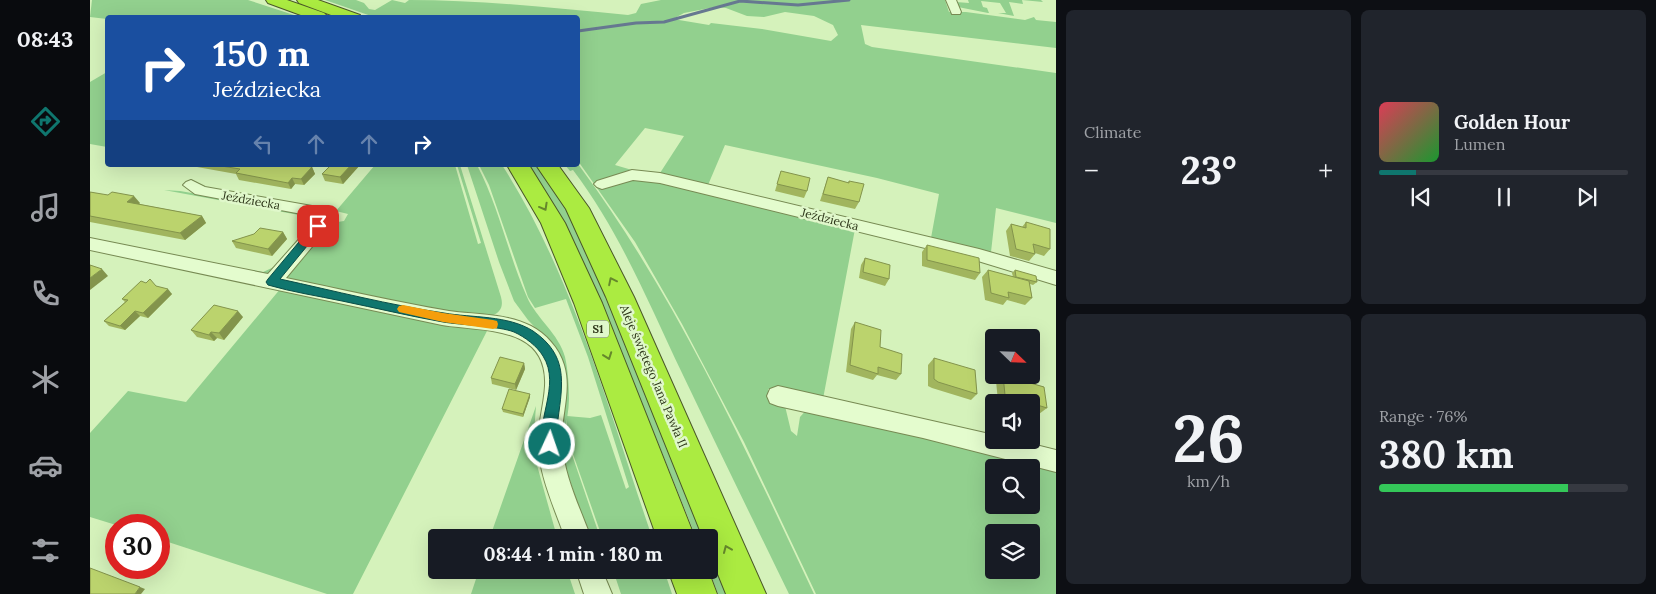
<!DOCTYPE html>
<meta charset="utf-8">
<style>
:root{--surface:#171b24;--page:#20242c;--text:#f1f3f6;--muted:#9ea1a6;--line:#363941;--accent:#0f766e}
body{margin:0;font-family:Lora,serif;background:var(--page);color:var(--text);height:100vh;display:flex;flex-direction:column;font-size:19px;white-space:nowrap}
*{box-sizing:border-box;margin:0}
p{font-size:16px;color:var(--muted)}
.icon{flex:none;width:28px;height:28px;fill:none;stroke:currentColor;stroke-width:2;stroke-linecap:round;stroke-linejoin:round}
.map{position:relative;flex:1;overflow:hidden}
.sheet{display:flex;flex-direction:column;gap:10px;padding:10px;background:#0d0f14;width:600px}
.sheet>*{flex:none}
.hud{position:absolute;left:15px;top:15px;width:475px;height:152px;border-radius:5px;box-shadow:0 5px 20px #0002;background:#1a4fa0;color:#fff;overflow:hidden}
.needle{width:32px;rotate:113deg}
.controls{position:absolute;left:895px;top:329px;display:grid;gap:10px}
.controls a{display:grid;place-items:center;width:55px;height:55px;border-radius:5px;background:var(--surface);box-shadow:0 5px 20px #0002;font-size:25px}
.speed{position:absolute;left:15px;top:514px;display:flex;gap:10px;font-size:25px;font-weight:700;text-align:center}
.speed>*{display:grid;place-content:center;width:65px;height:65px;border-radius:50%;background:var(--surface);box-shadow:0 5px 20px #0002;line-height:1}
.speed .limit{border:8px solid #d22;background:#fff;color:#111}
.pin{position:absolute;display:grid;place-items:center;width:42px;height:42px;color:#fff;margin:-21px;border-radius:10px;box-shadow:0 2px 8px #0006}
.me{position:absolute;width:55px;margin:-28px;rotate:3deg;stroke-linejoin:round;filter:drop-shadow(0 0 4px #0008)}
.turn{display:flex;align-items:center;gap:18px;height:105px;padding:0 25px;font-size:22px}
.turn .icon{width:65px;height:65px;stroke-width:2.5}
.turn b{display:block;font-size:35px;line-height:42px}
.lanes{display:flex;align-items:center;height:48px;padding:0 25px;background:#0003;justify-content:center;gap:25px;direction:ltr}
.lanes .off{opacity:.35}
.big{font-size:38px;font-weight:700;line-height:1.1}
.sheet .widget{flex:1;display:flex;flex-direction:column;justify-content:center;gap:8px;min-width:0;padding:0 18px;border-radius:8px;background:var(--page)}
.sheet .dial{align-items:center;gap:0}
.dial b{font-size:65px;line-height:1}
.song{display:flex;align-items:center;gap:15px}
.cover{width:60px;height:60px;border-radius:8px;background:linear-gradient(135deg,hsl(350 70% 55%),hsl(130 70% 35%))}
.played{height:5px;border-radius:2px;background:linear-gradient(90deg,var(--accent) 15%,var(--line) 15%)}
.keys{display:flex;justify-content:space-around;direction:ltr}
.heat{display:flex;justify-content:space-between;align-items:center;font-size:28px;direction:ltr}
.charge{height:8px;border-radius:4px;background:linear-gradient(90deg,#34c759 76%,var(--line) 0)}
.sheet .tiles{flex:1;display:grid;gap:10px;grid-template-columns:repeat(2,1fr)}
.trip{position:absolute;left:338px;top:529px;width:290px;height:50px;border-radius:5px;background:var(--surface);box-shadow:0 5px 20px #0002;font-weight:700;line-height:50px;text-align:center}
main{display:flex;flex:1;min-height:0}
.tab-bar{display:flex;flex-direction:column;width:90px;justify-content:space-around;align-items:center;background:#090b0e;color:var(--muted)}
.tab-bar .icon{width:35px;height:35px}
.tab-bar .active{color:var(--accent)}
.tab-bar b{font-size:22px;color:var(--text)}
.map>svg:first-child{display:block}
.green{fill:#92d08e;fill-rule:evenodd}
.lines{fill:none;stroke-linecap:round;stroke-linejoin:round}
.stream{stroke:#667890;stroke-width:3}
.minor-casing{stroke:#778a53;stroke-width:2}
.motorway-casing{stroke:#4a5728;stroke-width:2}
.minor{fill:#e4fcce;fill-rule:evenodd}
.motorway{fill:#abeb41;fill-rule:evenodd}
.wall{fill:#a1b55e}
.shaded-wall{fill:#83944c}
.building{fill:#bbd36d;stroke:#83944c}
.oneway{stroke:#66882c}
.route{fill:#0f766e;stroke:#0a4d48}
.slow{fill:#f59e0b}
.labels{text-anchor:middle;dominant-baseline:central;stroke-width:5;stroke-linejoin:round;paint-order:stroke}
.shield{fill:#e0f8cb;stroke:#63714f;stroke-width:1}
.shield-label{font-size:11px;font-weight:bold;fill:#2e371a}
.street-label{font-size:12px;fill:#2e371a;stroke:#e0f8cb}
</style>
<main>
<nav class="tab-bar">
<b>08:43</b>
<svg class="icon active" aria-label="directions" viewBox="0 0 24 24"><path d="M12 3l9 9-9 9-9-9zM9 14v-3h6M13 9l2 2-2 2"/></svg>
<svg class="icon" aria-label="music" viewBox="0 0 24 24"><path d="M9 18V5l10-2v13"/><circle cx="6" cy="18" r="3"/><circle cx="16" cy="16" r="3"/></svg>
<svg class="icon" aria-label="phone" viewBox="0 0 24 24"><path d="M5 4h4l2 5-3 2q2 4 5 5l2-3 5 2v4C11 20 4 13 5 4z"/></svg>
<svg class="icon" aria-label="climate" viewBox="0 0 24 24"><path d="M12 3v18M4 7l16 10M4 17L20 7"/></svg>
<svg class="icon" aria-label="car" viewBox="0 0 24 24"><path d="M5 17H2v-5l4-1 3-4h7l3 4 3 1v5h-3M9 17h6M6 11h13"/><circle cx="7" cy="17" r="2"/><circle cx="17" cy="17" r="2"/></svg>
<svg class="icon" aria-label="filters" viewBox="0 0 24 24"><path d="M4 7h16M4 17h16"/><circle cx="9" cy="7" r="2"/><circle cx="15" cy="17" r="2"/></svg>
</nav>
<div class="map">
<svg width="966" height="594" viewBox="0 0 966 594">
<rect width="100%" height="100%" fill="#d5f2bb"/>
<g class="green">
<polygon points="158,0 210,17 17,19 0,17 2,0"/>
<path d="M235 0H266L274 3 279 9 285 10 302 0 315 3 319 0C393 0 465 8 538 15L546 13 551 4 571 0H855L859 12H876L935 20 944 17 946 20 966 22V48L771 25 775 44 782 47 966 73V223L906 208 901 252 841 238 849 194 787 178 635 145 618 185 570 173 594 136 555 128 525 165 542 170 547 177 765 229 733 399 678 389 679 399 695 406 701 431 707 436 710 417 719 407 966 465V594H726L654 442 592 324 545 242 488 161V18L284 17ZM625 7 636 8 657 16 674 17 695 12 724 16 743 25 748 35 741 41 672 29 621 23 619 25 583 19 594 13ZM904 468H941V505H904ZM904 532H941V570H904Z"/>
<polygon points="878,0 951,0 953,2 932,0 933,4 919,2 924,16 908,13 916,13 910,3 891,1 893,7 897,8 899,13 898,13 868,7 866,2 879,3"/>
<polygon points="17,72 17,147 0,144 0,82"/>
<path d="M488 164C586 296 654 446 724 594H699C663 520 627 447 592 373 559 304 530 232 483 170L480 171 475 165Z"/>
<path d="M285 165H365L388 244 391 243 367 165H370L411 297C416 315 399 317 386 319L201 280 197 276 235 224 254 221 258 214 246 211Z"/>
<path d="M377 165H387C409 207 418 254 437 297 446 318 469 334 475 357 478 370 479 386 479 399 479 412 475 424 476 437L510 537H499L474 463 457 340 438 320 424 301 409 262Z"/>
<path d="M389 165H412C483 275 520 414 562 537H512L477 437V416L500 418 511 415 536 489 539 487 498 357 476 299 445 308 438 297 399 185Z"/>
<polygon points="438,165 449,165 476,208 505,266 617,537 606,537 516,314 466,209"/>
<polygon points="74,190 90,191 212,212 220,214 225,222 179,273 172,274 163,272 163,270 173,272 184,267 222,223 220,217"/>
<polygon points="191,288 397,331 263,594 237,594 69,539 69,525 26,525 0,517 0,433 38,391 96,402"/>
<polygon points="446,406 444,433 445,458 467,537 400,537"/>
<polygon points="619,542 641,594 628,594 619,570"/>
<polygon points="389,570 477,570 485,594 381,594"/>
<polygon points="523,570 574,570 582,594 531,594"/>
</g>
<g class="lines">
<polyline class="stream" points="488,31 546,23 574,22 650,1 708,5 759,0"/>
<defs>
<g id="minor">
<polygon points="856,0 866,0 871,12 870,14 862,14"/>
<polygon points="542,170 570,173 889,249 966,271 966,285 888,261 570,183 543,180 512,189 507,187 504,184 507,181"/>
<path d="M101 180 115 187 222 206 235 212 238 222 231 236 196 278C250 289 305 302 359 311 386 315 416 313 441 326 456 334 469 348 474 365 482 391 470 418 472 444 474 476 490 508 501 538H475C464 507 449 475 448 443 448 423 454 405 455 386 458 325 394 332 352 325L0 250V238L178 274 218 229 222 222 221 218 217 215 105 194 93 185 96 182Z"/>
<polygon points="688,386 904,435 904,440 926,440 966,450 966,472 833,438 688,406 680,403 677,396 680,389"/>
<polygon points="486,570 512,570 522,594 494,594"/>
</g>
<g id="motorway">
<polygon points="176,0 197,0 234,13 237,16 219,18 178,3"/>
<polygon points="207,0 228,0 270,15 272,18 249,18 209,3"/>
<polygon points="417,165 439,165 475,223 512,303 605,538 567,538 484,303 451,223"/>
<polygon points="446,165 468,165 499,208 544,297 676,594 636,594 619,552 619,538 613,538 516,297 476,209"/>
<polygon points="578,570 618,570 627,594 587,594"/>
</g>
</defs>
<use href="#minor" class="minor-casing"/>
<use href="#motorway" class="motorway-casing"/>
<use href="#minor" class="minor"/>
<use href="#motorway" class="motorway"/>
</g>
<g class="wall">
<polygon points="105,165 208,165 222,167 225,174 214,185 205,184 201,189 149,180 146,174 107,167"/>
<polygon points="270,165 253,184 235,181 232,174"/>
<polygon points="691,171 717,191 714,198 685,191"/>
<polygon points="738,177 758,183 759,181 769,202 765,209 730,201"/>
<polygon points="0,192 50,203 49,204 112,216 116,223 95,240 0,222"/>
<polygon points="936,222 960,249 954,256 945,253 945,254 939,261 920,256 916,231 921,224 932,227"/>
<polygon points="193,232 197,239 182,256 146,248 142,241"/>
<polygon points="837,245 890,273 885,280 832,266 832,252"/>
<polygon points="775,258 799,279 795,286 769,278 771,265"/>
<polygon points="898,270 923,277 922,273 925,270 947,282 943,285 940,284 942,298 935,305 917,300 913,305 895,300 892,277"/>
<polygon points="66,286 82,294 58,318 50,316 35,330 19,326 14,321 35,302 32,299"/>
<polygon points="153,317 134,340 127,338 124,341 107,337 101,330"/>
<polygon points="765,322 790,347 811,374 806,380 787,375 783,380 756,372 761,329"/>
<polygon points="844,358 887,394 881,400 842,388 838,386 838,365"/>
<polygon points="434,363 435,369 426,390 402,384 401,378"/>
<polygon points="913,375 916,375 957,408 949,414 941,412 941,402 912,402 908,401 906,381"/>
<polygon points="440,394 440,397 433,417 413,412 412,409"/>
</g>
<g class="shaded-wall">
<polygon points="261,165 270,165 253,184 250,177"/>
<polygon points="222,167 225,174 214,185 211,179"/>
<polygon points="202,178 205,184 201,189 198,183"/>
<polygon points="44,196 50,203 43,209 37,202"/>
<polygon points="112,216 116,223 95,240 90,233"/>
<polygon points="193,232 197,239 182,256 178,249"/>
<polygon points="12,269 18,276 0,290 0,278"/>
<polygon points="78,289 82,294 58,318 53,313"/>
<polygon points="45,311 50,316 35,330 30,326"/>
<polygon points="148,311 153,317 134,340 129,333"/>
<polygon points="121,332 127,338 124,341 119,335"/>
<polygon points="434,363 435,369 426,390 425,384"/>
<polygon points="440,394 440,397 433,417 433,414"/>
<polygon points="50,587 55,589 51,594 45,594"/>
</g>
<g class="building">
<polygon points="125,165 208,165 222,167 211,179 202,178 198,183 146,173 150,169"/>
<polygon points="241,165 261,165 250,177 232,174"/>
<polygon points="691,171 720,178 717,191 687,184"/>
<polygon points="738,177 759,183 759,181 774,184 769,202 733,194"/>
<polygon points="0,192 18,195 22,192 44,196 37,202 112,216 90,233 0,216"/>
<polygon points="936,222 960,229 960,249 943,244 945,254 926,249 921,224 936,228"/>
<polygon points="170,228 193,232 178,249 142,241 164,234"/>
<polygon points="837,245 889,258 890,273 837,260"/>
<polygon points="775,258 800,265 799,279 773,272"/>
<polygon points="0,265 12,269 0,278"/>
<polygon points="898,270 939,281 942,298 918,292 919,298 901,293"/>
<polygon points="925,270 946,276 947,282 926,277"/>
<polygon points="60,279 66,286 78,289 53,313 45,311 30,326 14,321 38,300 32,299 51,281 56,283"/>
<polygon points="124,305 148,311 129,333 121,332 119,335 101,330"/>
<polygon points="765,322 791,330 790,347 812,354 811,374 788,367 788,374 760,365"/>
<polygon points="410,357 434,363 425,384 401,378"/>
<polygon points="844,358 885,370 887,394 848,382 844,379"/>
<polygon points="913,375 954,387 957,408 941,403 941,402 915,395"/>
<polygon points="419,389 440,394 433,414 412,409"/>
<polygon points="0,568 50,587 45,594 0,594"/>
</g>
<defs><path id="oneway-chevron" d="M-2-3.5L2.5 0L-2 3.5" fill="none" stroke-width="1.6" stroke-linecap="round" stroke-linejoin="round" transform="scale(1.25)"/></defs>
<g class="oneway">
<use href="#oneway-chevron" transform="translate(454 207) rotate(61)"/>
<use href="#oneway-chevron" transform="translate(522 281) rotate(-116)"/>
<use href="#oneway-chevron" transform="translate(518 356) rotate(70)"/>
<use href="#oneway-chevron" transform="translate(637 549) rotate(-113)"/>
</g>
<path class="route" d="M228 223 231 224V229L190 279C245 291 299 305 354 313 382 318 418 315 443 331 478 355 473 382 468 419 467 429 469 440 465 449L460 451 455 449C443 423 472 386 453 356 447 346 435 337 424 332 409 326 371 325 353 322 319 316 286 308 252 301 228 296 202 292 178 285L176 282 178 279 224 224Z"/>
<polygon class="slow" points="313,305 353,313 403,320 407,321 408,324 407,328 403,329 353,322 309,312 307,309 309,306"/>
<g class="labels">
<rect class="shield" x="497" y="320.5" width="22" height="17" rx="4"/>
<g class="shield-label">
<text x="508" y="329">S1</text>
</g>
<g class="street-label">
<text transform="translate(161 200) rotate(10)">Jeździecka</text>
<text transform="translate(740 219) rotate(14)">Jeździecka</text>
<text transform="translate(564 376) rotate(67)">Aleje świętego Jana Pawła II</text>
</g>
</g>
</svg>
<div class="controls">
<a><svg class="needle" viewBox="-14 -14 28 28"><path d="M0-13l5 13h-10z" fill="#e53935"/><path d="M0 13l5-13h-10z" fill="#9ea1a6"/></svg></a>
<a><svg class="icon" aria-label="sound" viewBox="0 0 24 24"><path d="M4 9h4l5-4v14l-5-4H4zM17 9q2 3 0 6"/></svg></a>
<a><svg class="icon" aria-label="search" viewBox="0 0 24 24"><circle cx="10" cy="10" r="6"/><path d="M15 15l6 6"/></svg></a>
<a><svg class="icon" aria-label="layers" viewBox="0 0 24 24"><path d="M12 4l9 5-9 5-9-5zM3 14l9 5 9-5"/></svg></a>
</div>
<div class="speed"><div class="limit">30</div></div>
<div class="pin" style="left:228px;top:226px;background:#d93025"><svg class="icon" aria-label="arrive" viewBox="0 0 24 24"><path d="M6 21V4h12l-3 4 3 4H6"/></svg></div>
<svg class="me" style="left:460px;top:444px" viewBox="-20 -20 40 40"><circle r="17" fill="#0f766e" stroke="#fff" stroke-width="3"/><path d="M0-11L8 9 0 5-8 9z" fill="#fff"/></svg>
<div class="trip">08:44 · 1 min · 180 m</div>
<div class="hud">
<div class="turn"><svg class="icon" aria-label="right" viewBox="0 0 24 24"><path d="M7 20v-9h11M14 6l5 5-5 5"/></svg><div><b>150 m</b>Jeździecka</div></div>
<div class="lanes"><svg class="icon off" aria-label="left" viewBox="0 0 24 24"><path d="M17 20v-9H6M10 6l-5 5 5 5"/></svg><svg class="icon off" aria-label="ahead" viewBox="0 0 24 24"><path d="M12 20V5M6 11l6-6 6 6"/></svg><svg class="icon off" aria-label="ahead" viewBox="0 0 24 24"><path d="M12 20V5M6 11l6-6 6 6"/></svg><svg class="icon" aria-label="right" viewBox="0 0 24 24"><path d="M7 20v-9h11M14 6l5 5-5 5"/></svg></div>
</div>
</div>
<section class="sheet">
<div class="tiles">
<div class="widget"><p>Climate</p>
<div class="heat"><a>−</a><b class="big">23°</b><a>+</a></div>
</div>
<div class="widget">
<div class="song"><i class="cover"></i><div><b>Golden Hour</b><p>Lumen</p></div></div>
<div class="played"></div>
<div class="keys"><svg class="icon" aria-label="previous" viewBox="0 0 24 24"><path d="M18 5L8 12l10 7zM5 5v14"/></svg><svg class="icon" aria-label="pause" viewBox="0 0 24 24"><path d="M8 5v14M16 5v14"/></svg><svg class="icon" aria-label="next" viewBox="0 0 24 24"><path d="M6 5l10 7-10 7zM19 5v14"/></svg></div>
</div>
<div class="widget dial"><b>26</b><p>km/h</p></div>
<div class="widget"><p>Range · 76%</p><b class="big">380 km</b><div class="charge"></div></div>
</div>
</section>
</main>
